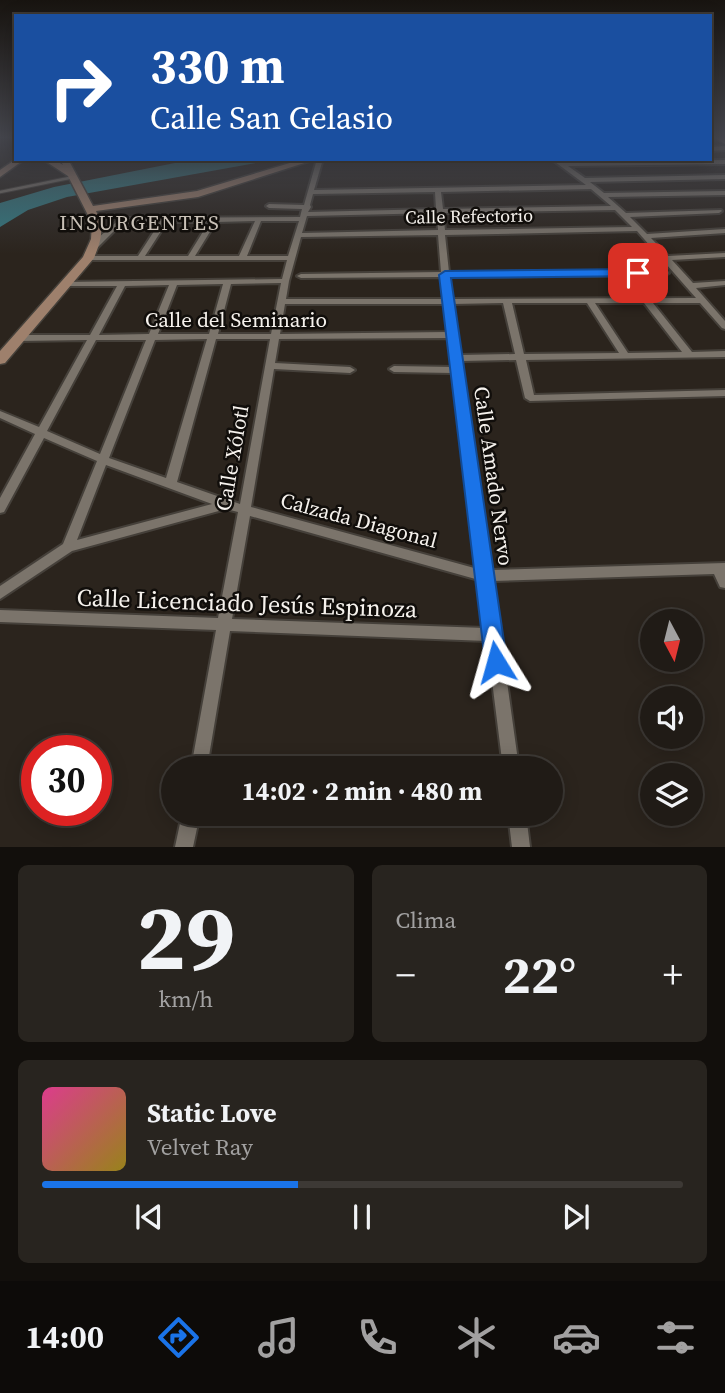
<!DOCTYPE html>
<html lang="es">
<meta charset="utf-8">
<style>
:root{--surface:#201b16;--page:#28241f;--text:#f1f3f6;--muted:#a2a1a1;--line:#3d3935;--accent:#1a73e8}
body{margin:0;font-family:"Source Serif 4",serif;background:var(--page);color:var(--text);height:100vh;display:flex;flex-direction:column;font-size:26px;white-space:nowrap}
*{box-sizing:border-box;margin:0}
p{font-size:23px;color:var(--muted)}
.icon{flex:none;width:38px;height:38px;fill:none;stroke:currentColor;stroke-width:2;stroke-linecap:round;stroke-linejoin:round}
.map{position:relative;height:847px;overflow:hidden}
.side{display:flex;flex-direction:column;gap:18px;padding:18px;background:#120f0c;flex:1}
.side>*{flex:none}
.top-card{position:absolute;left:14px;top:14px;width:698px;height:147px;border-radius:0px;box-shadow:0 4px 18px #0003,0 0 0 2px var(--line);background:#1a4fa0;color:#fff;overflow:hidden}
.needle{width:46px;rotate:173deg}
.tools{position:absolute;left:640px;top:609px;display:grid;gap:14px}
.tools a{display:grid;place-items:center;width:63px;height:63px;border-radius:50%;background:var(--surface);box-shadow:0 4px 18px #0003,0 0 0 2px var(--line);font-size:35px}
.speed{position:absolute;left:21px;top:735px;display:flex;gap:14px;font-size:35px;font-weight:700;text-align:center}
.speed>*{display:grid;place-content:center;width:91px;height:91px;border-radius:50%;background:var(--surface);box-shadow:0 4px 18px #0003,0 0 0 2px var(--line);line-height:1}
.speed .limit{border:10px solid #d22;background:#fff;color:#111}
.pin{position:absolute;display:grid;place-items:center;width:60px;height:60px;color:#fff;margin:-30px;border-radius:14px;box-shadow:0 4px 10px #0006}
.me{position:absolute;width:77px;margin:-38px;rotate:352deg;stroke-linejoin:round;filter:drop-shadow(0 0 5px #0008)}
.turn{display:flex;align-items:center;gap:24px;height:147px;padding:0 21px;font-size:32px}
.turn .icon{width:91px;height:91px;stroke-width:2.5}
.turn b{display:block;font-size:49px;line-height:60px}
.big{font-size:52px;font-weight:700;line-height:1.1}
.side .tile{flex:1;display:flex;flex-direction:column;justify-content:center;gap:10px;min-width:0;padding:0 24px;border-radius:10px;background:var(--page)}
.side .dial{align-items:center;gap:0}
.dial b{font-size:91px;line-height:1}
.song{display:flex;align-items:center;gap:21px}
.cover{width:84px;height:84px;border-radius:10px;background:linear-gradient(135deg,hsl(330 70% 55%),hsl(50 70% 35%))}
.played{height:7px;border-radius:4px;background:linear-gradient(90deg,var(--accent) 40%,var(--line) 40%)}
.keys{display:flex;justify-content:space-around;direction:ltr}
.heat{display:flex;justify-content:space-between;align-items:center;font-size:38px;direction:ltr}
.side .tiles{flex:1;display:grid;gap:18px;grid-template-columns:1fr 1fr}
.tile:last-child{grid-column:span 2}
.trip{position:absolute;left:161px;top:756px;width:402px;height:70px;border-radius:35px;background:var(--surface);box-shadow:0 4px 18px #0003,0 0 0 2px var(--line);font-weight:700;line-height:70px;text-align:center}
.tab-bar{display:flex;height:112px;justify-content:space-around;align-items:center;background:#0d0b09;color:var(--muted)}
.tab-bar .icon{width:49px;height:49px}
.tab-bar .on{color:var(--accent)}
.tab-bar b{font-size:32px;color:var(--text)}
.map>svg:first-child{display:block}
.water{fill:#347981}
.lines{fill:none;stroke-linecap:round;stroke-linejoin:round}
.lane-casing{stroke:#45403a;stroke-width:4.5}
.street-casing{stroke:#45403a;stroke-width:4}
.secondary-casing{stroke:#45403a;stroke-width:3}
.lane{stroke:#7b746b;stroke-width:2.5}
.street{fill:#7b746b;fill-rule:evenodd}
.secondary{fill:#9e806c;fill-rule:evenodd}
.route{fill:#1a73e8;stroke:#114b97;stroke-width:2}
.labels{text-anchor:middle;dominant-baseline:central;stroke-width:5;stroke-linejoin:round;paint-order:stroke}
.far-street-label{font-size:18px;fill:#f6f2ed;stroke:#110e0b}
.far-quarter-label{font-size:21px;letter-spacing:2px;fill:#c9c1b7;stroke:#110e0b}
.street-label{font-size:21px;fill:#f6f2ed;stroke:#110e0b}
.near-street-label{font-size:24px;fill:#f6f2ed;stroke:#110e0b}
</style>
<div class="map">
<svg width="725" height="847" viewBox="0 0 725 847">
<rect width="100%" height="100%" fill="#2b241d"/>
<polygon class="water" points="195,159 278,159 67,197 28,210 0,227 0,203 54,187"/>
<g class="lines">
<defs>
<polyline id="lane" points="0,192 74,177"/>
<g id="street">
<polygon points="721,136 725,136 725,138 722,137"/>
<polygon points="725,146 725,150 710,151 710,147"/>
<path d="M317 159H323L314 190 586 185 551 159H558L563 162 725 160V164L568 166 585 178 725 175V179L590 182 604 193 725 191V195L608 197 626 213 721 210 722 211 719 213 630 217 647 234 725 229V233L651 238 668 256 725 253V257L672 260 693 283 725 281V285L696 288 725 321V329L722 328 700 303H653L692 352 725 351V357L526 360 534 395 725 390V396L530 401 525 398 516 360 461 361 491 570 725 563V588L720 587 714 574 493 581 519 768H503L487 641 230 631 207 768H191L216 630 0 622V610L218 618 238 512 226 509 72 551 0 599V586L63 544 97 461 44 438 4 512 0 513V498L35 434 0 418V411L39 427 87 340 19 341 15 338 19 335H90L117 286H62V282H65L282 279 287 260H88L84 258 88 256H138L160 222H123L97 248H91V244L121 218 300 217 302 209 269 208 266 206 269 204 304 205ZM591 189 611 206 443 209 441 192ZM435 192 436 209 308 212 311 207 310 205 313 194ZM615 210 632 227 445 230 443 213ZM437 213 438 230 302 233 307 216ZM255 221 239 256H195L216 222ZM261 221H299L288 256H247ZM167 222H209L188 256H145ZM637 231 696 298 452 299 449 277 665 275 669 273 665 271 449 272 445 235ZM438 235 441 272 301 274 297 276 301 278 441 277 444 299H286L289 281 301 237ZM281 283 271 334H218L231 284ZM223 284 209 334H158L177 285ZM169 285 149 334 99 335 125 286ZM503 303 515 354 460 355 453 304ZM512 303H587L619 353 524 354ZM595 303H644L682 352 628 353ZM285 304H445L448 332 280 334ZM449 338 453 367 394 366 389 369 394 372 453 373 478 569 251 507 274 369 350 373 355 370 350 367 275 363 279 339ZM207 339 166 478 109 458 155 340ZM216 339H270L240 504 177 482ZM96 340H146L100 454 47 431ZM106 465 212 504 77 540ZM250 516 479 580 485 628 232 619Z"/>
<polygon points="182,814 200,814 193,847 175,847"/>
<polygon points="508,814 526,814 530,847 512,847"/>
</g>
<g id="secondary">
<polygon points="712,136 721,136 725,138 725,144"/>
<polygon points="16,159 25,159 0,177 0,170"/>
<path d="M42 159H53L63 165 60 159H68L93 206 197 191 303 159H317L198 197 96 211C105 229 101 240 94 258L5 363 0 364V351L83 257 91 239 92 223 68 176Z"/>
</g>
</defs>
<use href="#lane" class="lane-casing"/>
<use href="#street" class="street-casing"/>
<use href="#secondary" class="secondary-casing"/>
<use href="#lane" class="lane"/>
<use href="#street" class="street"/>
<use href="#secondary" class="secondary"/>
</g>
<linearGradient id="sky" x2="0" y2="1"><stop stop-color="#181410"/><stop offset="0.54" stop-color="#44454c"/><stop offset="1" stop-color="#44454c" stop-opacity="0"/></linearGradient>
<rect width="725" height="254" fill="url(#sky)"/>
<polygon class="route" points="638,269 644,273 642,276 451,278 507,662 504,669 496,672 488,669 485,662 439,275 445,271"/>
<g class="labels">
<g class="far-street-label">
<text transform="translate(469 216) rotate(-1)">Calle Refectorio</text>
</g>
<g class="far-quarter-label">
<text x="140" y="222">INSURGENTES</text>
</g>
<g class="street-label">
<text x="236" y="319">Calle del Seminario</text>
<text transform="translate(232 458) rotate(-80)">Calle Xólotl</text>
<text transform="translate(494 476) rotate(82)">Calle Amado Nervo</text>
<text transform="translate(359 520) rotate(15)">Calzada Diagonal</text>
</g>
<g class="near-street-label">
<text transform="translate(247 603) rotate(2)">Calle Licenciado Jesús Espinoza</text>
</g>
</g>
</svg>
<div class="tools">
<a><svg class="needle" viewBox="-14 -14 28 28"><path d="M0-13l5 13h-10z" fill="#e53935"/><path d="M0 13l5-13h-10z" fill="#a2a1a1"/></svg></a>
<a><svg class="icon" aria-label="sound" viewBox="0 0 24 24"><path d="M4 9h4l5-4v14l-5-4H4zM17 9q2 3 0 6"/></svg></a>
<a><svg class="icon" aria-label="layers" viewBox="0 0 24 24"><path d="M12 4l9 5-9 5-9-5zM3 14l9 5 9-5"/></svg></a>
</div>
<div class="speed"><div class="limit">30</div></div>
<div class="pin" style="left:638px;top:273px;background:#d93025"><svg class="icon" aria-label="arrive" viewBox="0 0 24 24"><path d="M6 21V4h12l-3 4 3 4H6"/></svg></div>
<svg class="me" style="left:496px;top:662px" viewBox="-20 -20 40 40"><path d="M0-17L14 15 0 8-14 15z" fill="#1a73e8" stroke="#fff" stroke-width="4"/></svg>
<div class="trip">14:02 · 2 min · 480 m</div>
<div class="top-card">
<div class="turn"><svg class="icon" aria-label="right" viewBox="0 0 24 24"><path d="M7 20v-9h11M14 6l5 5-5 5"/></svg><div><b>330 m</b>Calle San Gelasio</div></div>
</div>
</div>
<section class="side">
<div class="tiles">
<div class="tile dial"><b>29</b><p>km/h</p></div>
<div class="tile"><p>Clima</p>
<div class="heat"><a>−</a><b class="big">22°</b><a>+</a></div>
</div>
<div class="tile">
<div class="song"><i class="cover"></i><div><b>Static Love</b><p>Velvet Ray</p></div></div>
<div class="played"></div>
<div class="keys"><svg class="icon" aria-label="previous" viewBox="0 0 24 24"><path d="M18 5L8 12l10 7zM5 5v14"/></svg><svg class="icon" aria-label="pause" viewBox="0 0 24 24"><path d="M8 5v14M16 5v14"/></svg><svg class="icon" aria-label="next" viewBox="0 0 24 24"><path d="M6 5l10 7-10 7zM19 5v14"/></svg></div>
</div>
</div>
</section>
<nav class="tab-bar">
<b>14:00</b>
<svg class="icon on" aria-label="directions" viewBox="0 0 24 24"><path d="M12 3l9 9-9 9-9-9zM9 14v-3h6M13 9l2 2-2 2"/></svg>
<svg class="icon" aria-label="music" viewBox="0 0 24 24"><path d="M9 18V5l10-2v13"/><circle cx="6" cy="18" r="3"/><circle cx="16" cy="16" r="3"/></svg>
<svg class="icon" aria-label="phone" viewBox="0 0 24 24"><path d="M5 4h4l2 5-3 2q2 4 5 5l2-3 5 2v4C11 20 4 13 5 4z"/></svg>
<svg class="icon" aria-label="climate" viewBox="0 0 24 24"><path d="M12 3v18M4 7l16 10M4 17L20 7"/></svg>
<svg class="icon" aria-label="car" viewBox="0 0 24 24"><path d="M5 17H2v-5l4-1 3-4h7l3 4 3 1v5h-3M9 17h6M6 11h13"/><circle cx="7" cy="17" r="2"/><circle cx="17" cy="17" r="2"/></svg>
<svg class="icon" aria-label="filters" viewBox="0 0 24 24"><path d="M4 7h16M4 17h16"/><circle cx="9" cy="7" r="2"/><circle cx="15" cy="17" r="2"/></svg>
</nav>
